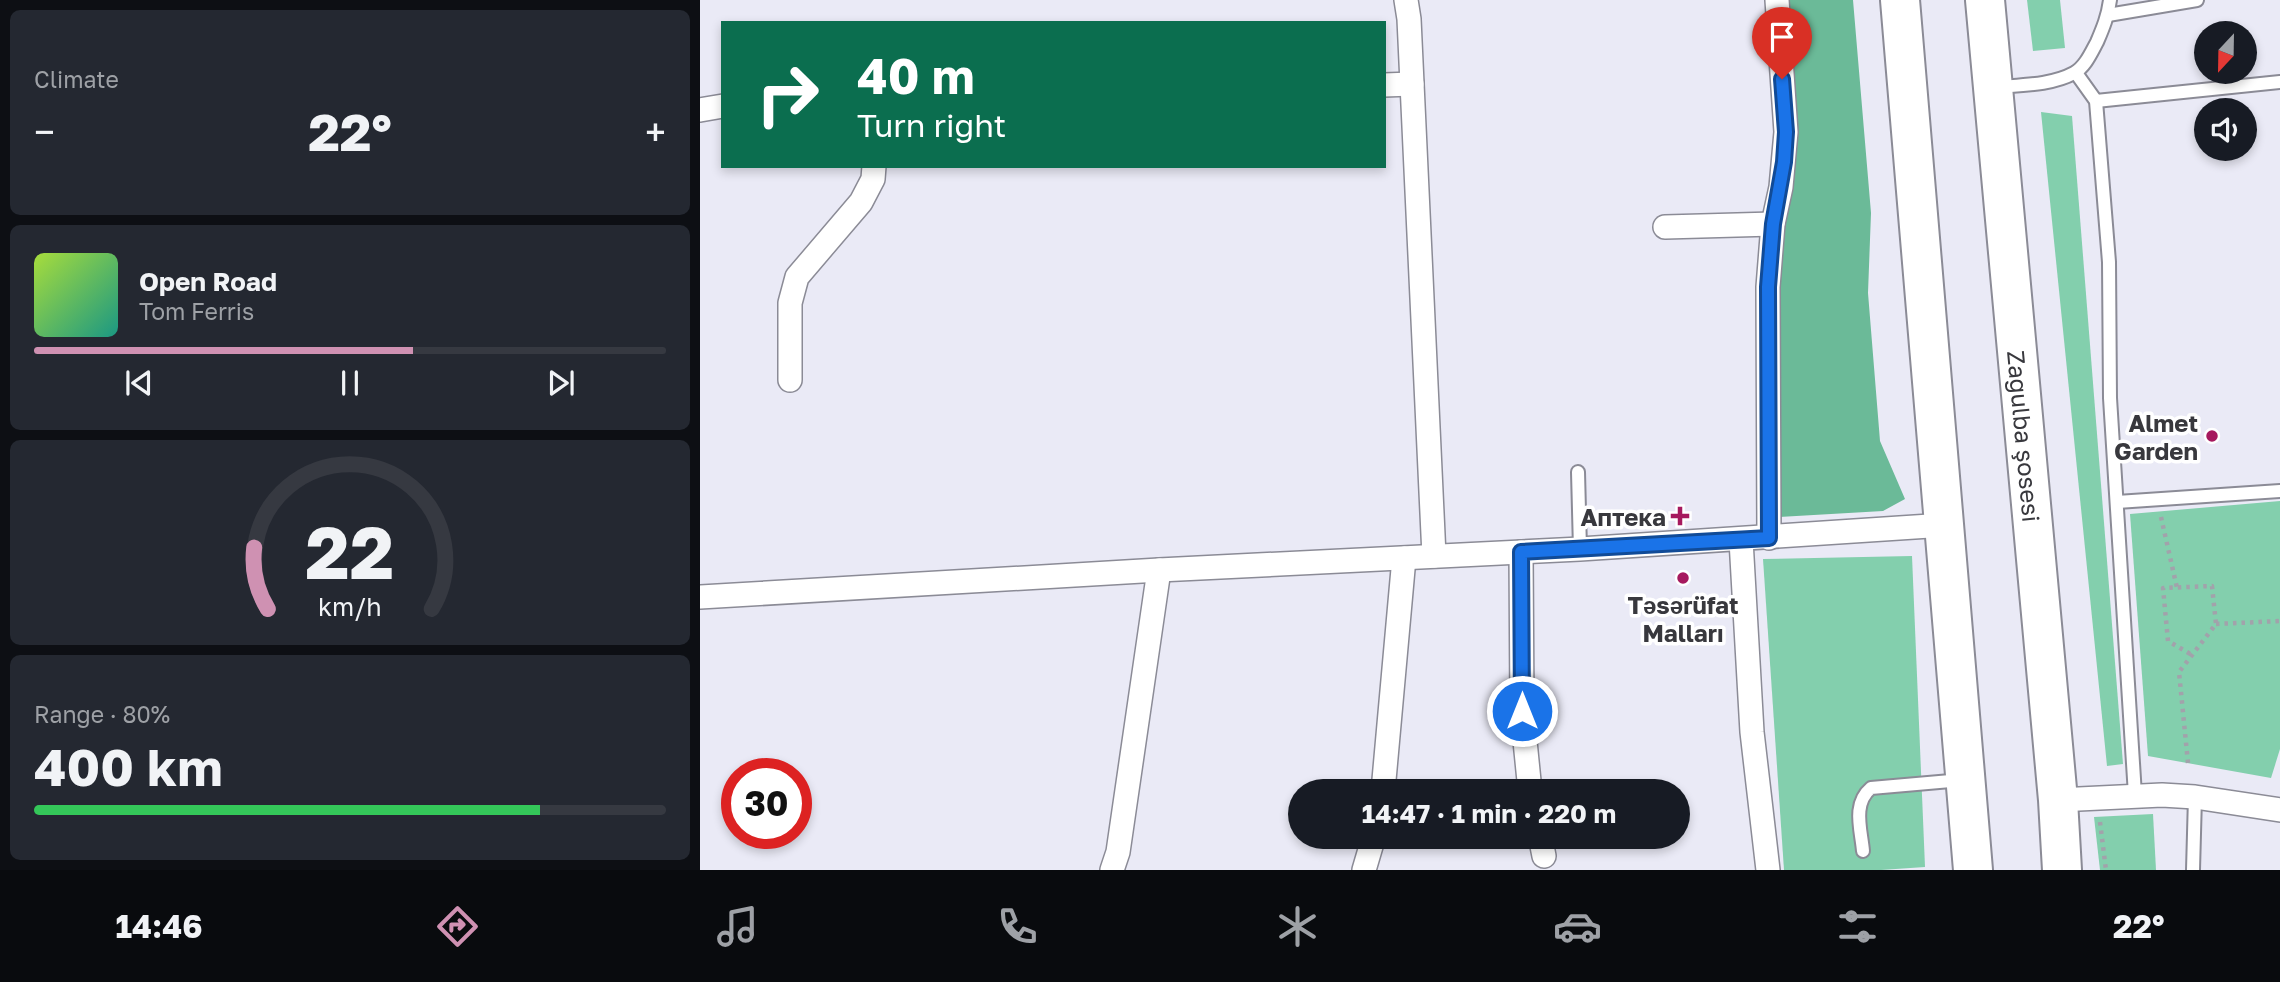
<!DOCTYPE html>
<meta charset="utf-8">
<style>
:root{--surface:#171b24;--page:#242831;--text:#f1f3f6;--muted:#9ea1a6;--line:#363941;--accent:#cf91b2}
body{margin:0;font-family:"Golos Text",sans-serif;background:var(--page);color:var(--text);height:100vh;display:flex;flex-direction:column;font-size:26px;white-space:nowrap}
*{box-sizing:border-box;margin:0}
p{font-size:23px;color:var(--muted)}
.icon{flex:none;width:38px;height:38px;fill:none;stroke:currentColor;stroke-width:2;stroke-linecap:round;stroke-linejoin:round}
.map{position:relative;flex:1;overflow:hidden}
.panel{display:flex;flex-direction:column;gap:10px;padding:10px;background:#0d0f14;width:700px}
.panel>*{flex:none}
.top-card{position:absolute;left:21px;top:21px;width:665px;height:147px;border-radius:0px;box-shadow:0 4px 10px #0003;background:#0b6e4f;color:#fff;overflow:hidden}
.needle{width:46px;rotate:202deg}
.buttons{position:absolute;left:1494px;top:21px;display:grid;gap:14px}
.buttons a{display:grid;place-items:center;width:63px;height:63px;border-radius:50%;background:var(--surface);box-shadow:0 4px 10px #0003;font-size:35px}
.speed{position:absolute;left:21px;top:758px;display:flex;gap:14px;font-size:35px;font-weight:700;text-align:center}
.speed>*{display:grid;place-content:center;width:91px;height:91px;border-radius:50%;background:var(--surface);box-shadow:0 4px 10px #0003;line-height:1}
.speed .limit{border:10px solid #d22;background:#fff;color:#111}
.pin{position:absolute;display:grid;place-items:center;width:60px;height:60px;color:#fff;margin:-72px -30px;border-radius:50% 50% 50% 0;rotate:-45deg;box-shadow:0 0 7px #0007}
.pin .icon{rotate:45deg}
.me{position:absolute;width:77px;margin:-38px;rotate:0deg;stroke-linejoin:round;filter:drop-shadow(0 0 5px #0008)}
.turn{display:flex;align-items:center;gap:24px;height:147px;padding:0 21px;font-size:32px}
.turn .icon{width:91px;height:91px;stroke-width:2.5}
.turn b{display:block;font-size:49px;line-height:60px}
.big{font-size:52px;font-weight:700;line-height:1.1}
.panel .widget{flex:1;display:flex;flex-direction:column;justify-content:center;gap:10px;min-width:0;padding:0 24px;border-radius:10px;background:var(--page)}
.panel .dial{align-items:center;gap:0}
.dial svg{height:182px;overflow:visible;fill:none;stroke:var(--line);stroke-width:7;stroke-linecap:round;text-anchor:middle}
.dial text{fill:var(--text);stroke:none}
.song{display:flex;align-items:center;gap:21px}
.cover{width:84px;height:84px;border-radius:10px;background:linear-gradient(135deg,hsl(80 70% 55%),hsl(170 70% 35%))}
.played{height:7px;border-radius:4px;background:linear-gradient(90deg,var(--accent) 60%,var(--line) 60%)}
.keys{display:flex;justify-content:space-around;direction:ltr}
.heat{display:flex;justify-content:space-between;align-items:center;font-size:38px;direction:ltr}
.charge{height:10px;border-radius:5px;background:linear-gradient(90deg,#34c759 80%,var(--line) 0)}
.trip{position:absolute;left:588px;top:779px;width:402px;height:70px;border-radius:35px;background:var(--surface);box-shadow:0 4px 10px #0003;font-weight:700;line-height:70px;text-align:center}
.dock{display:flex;height:112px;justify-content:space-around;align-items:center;background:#090b0e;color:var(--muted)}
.dock .icon{width:49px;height:49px}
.dock .current{color:var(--accent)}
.dock b{font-size:32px;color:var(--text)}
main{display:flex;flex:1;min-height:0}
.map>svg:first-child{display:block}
.green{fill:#83cfad}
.forest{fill:#6bba98}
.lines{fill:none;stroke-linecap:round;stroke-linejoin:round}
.service-casing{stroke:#8b8b96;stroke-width:16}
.minor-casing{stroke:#8b8b96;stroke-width:26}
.motorway-casing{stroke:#8b8b96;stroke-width:42}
.path{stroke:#a2a2ab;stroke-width:4.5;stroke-dasharray:3.5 5;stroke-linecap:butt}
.service{stroke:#fff;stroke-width:12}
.minor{stroke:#fff;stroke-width:23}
.motorway{stroke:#fff;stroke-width:38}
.route-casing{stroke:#114b97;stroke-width:18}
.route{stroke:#1a73e8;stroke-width:12}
.poi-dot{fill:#a6195e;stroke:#fff;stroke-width:2.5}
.labels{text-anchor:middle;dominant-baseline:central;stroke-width:7;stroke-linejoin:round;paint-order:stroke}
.poi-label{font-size:24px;font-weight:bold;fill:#38383d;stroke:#fff;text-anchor:end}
.street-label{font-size:24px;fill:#38383d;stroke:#fff}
</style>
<main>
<section class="panel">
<div class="widget"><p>Climate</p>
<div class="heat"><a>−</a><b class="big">22°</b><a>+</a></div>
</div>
<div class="widget">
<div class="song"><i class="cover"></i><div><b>Open Road</b><p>Tom Ferris</p></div></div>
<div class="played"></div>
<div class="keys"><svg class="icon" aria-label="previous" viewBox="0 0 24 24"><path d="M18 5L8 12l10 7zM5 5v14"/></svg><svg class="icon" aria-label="pause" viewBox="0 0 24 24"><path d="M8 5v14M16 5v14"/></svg><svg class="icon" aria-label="next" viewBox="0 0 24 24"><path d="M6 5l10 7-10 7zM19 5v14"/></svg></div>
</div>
<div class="widget dial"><svg viewBox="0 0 100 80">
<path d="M14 69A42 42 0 1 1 86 69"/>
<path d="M14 69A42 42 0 0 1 8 42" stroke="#cf91b2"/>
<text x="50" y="56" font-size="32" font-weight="700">22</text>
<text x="50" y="72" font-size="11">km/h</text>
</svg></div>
<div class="widget"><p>Range · 80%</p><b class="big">400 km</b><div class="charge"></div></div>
</section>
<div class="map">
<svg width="1580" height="870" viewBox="0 0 1580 870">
<rect width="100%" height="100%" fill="#eaeaf6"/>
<g class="green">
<polygon points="1327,0 1360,0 1365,48 1333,51"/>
<polygon points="1341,112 1372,116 1423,764 1407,766"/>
<polygon points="1580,501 1580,749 1571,778 1448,756 1430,514"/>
<polygon points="1212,556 1225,867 1181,870 1084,870 1063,559"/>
<polygon points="1453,814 1456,870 1400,870 1394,817"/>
</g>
<polygon class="forest" points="1087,0 1153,0 1171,213 1168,293 1180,441 1205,499 1183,511 1079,517 1078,252 1095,163"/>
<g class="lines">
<defs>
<g id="service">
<polyline points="1408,15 1497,0"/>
<polyline points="1376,73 1396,101 1409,262 1410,398 1435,795"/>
<path d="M1298 87C1322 85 1352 85 1374 73 1385 67 1391 53 1397 42 1403 28 1408 16 1410 0"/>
<polyline points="1396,101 1580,82"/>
<polyline points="878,472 880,549"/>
<polyline points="1417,502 1580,491"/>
<path d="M1163 851C1161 829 1152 804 1171 788L1262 780"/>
<polyline points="1493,870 1495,797"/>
</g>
<g id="minor">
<polyline points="706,0 709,19 734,556"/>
<polyline points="684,85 712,84"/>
<polyline points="0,110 23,106"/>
<polyline points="965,227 1073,224"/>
<polyline points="90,380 90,303 97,277 161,202 173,179 174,166"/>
<polyline points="1069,538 1068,287 1073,224 1081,187 1086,132 1077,0"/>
<polyline points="1041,540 1052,732 1068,870"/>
<polyline points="821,552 822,711 830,791"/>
<polyline points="0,597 459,570 880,549 1245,525"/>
<polyline points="683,791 704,558"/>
<polyline points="1358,800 1462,795 1495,797 1580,810"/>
<polyline points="840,836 844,856"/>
<polyline points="412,870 418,852 459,570"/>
<polyline points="664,870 674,836"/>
</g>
<g id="motorway">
<polyline points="1200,0 1273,870"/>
<path id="s1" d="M1285 0 1358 800 1362 870"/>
</g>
</defs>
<use href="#service" class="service-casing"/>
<use href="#minor" class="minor-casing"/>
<use href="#motorway" class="motorway-casing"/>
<g class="path">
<polyline points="1461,517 1477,588"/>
<polyline points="1516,624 1580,621"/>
<polyline points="1488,763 1479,672 1516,624 1512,586 1463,588 1468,641 1492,655"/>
<polyline points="1400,822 1406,870"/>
</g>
<use href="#service" class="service"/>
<use href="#minor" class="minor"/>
<use href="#motorway" class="motorway"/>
</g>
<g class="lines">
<defs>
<polyline id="route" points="822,711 821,552 1069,538 1068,287 1073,224 1084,162 1086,132 1082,79"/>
</defs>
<use href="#route" class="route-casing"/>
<use href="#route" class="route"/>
</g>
<g class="poi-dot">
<circle cx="1512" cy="436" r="7"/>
<path d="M976.5 505.5h7v7h7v7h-7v7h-7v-7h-7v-7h7z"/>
<circle cx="983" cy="578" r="7"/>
</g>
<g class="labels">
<g class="poi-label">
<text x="1498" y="422">Almet<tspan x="1498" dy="28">Garden</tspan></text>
<text x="966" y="516">Аптека</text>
<text x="983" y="604" text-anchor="middle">Təsərüfat<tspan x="983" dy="28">Malları</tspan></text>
</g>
<g class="street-label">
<text stroke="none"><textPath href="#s1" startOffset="438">Zağulba şosesi</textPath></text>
</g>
</g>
</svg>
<div class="buttons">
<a><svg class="needle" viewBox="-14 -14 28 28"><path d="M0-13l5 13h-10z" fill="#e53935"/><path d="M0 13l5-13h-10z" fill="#9ea1a6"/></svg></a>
<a><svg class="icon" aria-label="sound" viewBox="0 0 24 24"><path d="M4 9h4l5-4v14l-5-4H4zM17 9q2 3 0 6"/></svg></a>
</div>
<div class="speed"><div class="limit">30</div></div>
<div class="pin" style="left:1082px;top:79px;background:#d93025"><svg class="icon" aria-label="arrive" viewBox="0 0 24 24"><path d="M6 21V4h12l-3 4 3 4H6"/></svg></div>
<svg class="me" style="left:822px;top:711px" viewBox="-20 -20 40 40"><circle r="17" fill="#1a73e8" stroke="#fff" stroke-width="3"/><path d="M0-11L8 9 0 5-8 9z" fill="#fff"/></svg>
<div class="trip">14:47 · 1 min · 220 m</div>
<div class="top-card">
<div class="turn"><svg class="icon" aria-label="right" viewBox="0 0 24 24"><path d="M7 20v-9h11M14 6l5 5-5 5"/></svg><div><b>40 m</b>Turn right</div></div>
</div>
</div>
</main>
<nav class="dock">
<b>14:46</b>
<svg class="icon current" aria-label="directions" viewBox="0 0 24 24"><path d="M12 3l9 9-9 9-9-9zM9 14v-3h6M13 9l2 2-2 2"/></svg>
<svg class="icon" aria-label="music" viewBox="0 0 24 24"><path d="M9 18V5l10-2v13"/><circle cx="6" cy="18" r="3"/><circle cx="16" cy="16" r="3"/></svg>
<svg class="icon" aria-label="phone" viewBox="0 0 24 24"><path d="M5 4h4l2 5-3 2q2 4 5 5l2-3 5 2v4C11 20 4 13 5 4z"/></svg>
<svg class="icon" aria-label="climate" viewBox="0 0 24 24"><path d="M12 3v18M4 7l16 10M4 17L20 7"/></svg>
<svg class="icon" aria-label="car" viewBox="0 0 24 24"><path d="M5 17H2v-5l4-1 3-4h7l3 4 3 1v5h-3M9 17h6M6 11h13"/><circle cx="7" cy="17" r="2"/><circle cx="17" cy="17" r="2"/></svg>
<svg class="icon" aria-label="filters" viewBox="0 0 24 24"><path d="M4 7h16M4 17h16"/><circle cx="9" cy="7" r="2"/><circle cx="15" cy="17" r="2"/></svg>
<b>22°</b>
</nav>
